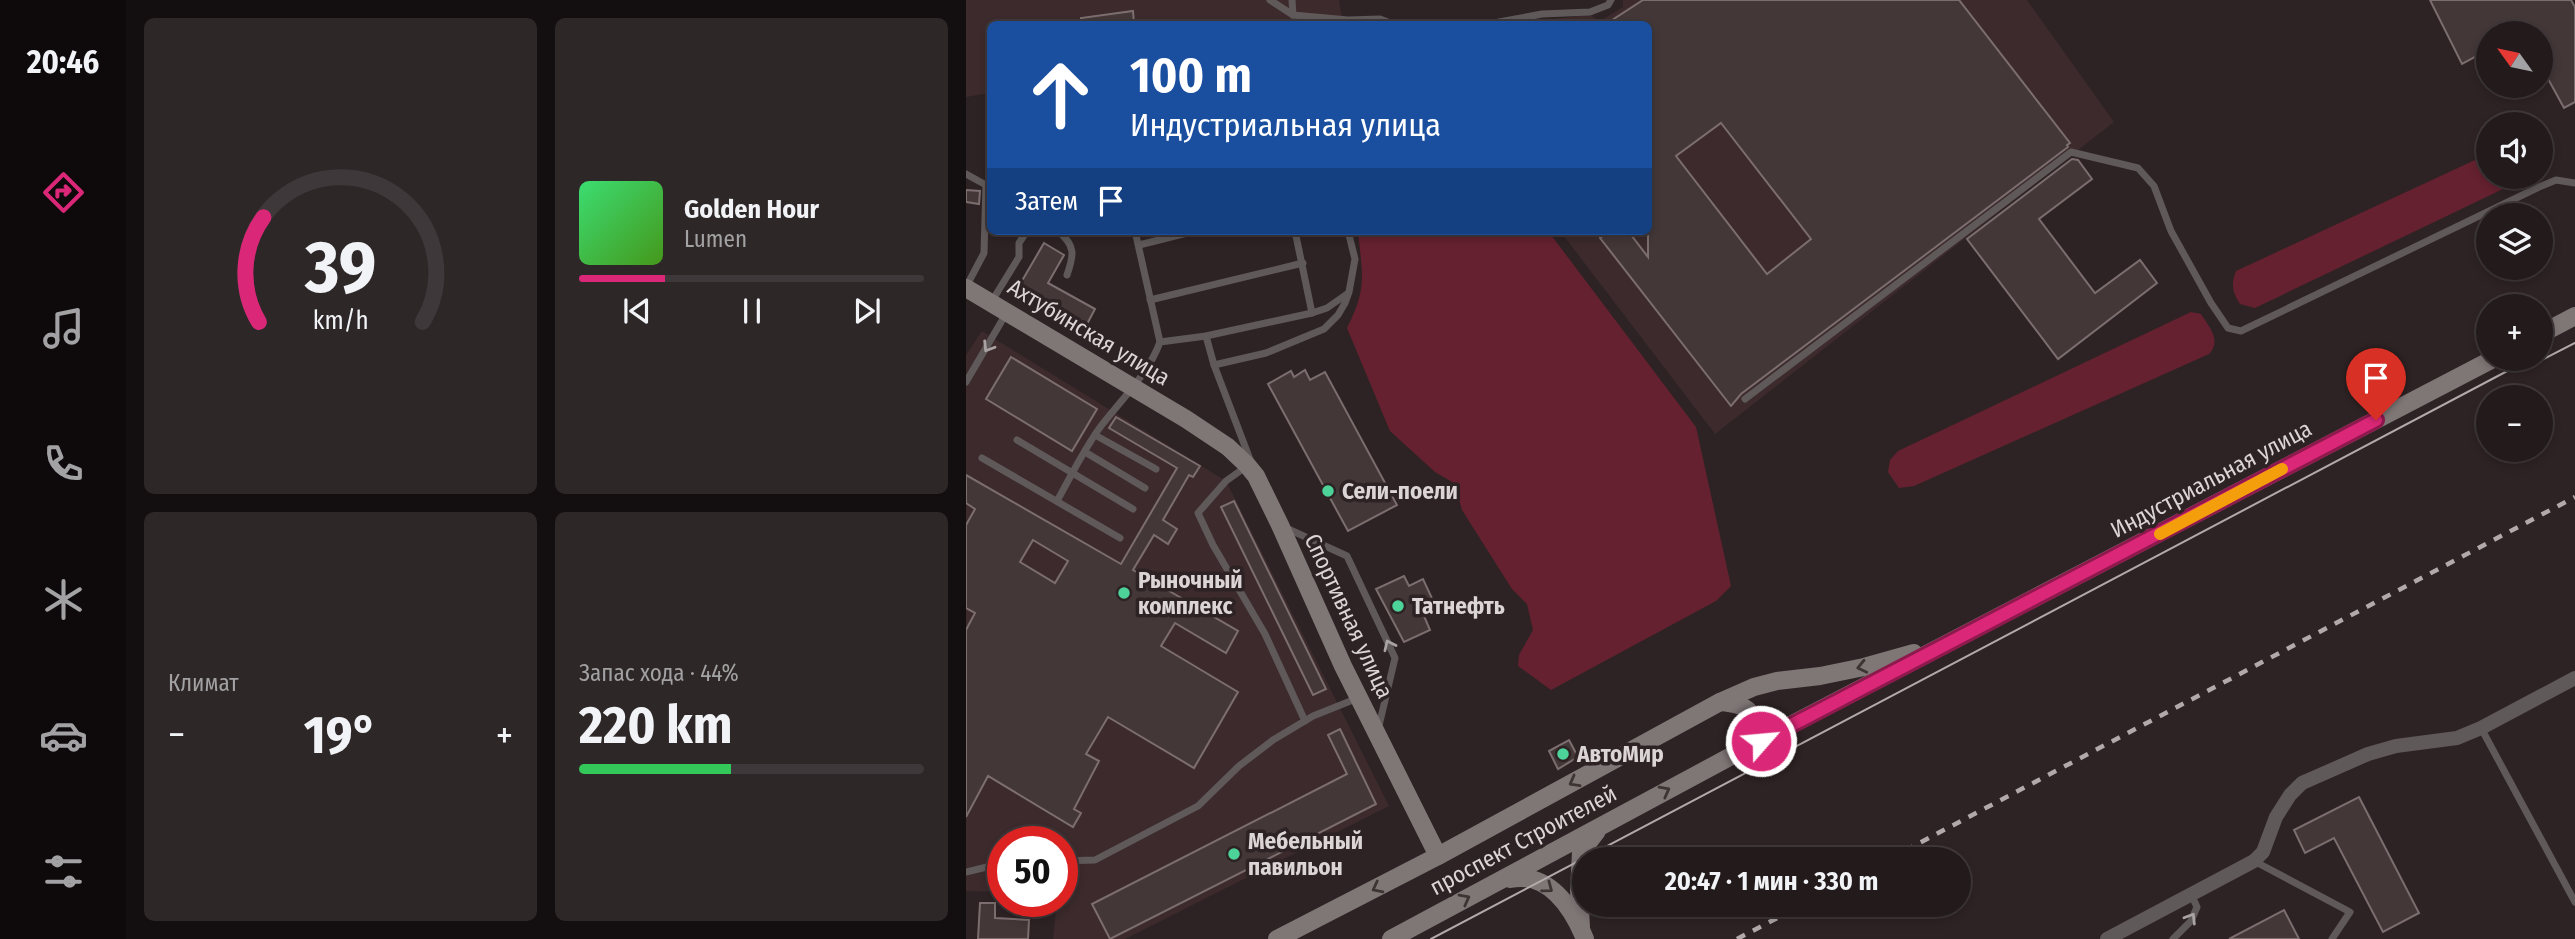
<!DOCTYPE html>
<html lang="ru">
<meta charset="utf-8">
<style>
:root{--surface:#221a1b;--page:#2e2728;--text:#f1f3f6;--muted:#a2a1a3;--line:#3f383a;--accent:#db2777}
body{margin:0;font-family:"Fira Sans Condensed",sans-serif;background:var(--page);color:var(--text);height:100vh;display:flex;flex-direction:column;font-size:26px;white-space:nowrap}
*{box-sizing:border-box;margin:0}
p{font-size:23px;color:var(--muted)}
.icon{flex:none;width:38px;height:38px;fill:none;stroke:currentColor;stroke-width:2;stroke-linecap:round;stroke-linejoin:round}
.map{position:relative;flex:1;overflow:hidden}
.panel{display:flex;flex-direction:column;gap:18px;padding:18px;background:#130e0f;width:840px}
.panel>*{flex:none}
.guide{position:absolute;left:21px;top:21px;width:665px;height:214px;border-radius:10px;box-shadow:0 4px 10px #0003,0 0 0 2px var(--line);background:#1a4fa0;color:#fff;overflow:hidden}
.needle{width:46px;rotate:303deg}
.controls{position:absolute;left:1510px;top:21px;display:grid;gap:14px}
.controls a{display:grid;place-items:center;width:77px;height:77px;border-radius:50%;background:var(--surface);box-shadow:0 4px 10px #0003,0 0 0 2px var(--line);font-size:35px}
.speed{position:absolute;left:21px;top:826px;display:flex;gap:14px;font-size:35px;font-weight:700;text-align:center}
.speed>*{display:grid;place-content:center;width:91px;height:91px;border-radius:50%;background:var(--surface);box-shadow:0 4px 10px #0003,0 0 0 2px var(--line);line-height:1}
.speed .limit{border:10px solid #d22;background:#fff;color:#111}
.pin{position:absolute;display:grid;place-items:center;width:60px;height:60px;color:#fff;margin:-72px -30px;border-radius:50% 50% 50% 0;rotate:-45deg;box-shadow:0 0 7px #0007}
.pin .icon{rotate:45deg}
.me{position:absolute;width:77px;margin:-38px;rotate:63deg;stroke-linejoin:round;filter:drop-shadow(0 0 5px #0008)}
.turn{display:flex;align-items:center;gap:24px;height:147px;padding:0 28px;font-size:32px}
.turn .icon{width:91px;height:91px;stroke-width:2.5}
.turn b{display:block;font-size:49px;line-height:60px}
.then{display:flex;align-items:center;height:66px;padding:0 28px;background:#0003;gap:14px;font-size:26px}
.big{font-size:52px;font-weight:700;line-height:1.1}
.panel .tile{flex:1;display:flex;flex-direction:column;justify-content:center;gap:10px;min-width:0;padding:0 24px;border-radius:10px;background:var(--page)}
.panel .dial{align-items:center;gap:0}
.dial svg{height:182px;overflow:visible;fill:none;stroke:var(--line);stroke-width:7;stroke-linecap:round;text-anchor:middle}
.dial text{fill:var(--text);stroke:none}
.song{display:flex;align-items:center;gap:21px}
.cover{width:84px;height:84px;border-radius:10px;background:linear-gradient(135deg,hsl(140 70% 55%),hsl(100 70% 35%))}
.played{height:7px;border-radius:4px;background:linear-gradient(90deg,var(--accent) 25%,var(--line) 25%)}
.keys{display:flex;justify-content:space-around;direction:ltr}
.heat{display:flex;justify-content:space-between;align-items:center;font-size:38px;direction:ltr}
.charge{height:10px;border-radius:5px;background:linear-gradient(90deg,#34c759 44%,var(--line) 0)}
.panel .tiles{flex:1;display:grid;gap:18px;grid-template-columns:repeat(2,1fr)}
.trip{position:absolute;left:606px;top:847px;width:399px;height:70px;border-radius:35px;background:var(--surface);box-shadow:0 4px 10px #0003,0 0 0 2px var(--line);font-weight:700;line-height:70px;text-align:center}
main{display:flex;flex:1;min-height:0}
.tabs{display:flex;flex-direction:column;width:126px;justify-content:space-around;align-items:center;background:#0e0a0b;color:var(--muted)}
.tabs .icon{width:49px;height:49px}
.tabs .current{color:var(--accent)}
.tabs b{font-size:32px;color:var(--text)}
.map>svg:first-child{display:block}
.built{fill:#3c2a2c}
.green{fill:#65212f}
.building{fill:#433738;stroke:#7c6e6f;stroke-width:2;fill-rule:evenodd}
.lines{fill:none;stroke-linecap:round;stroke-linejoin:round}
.lane{stroke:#5f595a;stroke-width:7}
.street{stroke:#5f595a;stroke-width:14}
.secondary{stroke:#7f7676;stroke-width:18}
.tram{stroke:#b2aaaa;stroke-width:2}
.rail{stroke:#b2aaaa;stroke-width:4.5;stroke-dasharray:9 9;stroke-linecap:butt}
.oneway{stroke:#aaa3a4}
.oneway2{stroke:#3e3434}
.route-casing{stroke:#8e194d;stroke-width:18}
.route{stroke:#db2777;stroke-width:12}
.slow{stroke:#f59e0b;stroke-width:12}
.poi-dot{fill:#4dd39a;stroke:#2e2324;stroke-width:2.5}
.labels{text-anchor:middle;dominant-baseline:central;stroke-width:7;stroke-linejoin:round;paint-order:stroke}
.street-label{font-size:23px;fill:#dcd5d5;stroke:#2e2324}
.poi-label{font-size:23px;font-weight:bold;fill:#dcd5d5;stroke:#2e2324;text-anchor:start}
</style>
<main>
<nav class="tabs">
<b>20:46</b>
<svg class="icon current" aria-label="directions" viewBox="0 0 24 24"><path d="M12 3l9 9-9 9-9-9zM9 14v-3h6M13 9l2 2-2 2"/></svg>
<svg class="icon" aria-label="music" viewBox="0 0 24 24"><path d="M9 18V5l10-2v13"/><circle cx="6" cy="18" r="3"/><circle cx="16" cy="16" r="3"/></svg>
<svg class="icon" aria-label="phone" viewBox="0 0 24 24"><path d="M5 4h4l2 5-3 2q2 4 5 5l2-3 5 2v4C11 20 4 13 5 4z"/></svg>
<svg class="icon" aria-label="climate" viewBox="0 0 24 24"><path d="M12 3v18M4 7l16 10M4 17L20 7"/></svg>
<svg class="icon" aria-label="car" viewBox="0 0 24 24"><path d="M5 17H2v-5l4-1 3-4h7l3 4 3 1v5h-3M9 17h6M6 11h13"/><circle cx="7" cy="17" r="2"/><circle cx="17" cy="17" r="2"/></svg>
<svg class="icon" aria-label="filters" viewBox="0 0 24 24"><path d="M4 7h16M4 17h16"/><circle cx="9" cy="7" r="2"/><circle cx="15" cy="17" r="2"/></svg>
</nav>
<section class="panel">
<div class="tiles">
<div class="tile dial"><svg viewBox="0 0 100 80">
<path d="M14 69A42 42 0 1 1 86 69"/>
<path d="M14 69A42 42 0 0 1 16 23" stroke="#db2777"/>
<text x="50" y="56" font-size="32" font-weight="700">39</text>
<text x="50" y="72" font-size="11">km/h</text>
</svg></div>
<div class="tile">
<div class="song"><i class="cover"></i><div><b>Golden Hour</b><p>Lumen</p></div></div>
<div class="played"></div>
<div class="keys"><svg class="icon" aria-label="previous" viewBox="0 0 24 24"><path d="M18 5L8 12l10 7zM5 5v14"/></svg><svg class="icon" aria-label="pause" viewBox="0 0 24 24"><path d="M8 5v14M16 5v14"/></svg><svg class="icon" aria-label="next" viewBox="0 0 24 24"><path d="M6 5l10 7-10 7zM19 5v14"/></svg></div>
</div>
<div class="tile"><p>Климат</p>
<div class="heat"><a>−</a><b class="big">19°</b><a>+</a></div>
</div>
<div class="tile"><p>Запас хода · 44%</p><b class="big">220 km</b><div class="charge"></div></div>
</div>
</section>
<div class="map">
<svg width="1609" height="939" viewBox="0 0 1609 939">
<rect width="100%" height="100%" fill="#2e2324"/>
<g class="built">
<polygon points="0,0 373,0 377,24 24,24 24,93 0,97"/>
<polygon points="657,0 1061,0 1148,122 749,434 594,231 682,231 682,24 565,24 579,20 623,15 634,21 657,7"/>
<polygon points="16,331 260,481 423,806 159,939 87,939 91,901 96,901 96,842 37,842 37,892 0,891 0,355"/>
</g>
<g class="green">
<path d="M1522 154V177H1562L1289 308 1274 304C1266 292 1265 284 1270 271Z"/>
<path d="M392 231H582L730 427 765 586 750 601 585 690 552 666 553 655 567 630 561 604 546 589 496 510 488 483 469 472 424 431 381 328C402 287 396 274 392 231Z"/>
<path d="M1225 312 1235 314C1243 327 1256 340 1243 354L948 486 933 488 922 472 924 460 932 451Z"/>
</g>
<g class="building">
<path d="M677 0H993L1104 143 1101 145 1102 147 775 394 765 406 634 238 643 231H662L682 257V24H640ZM755 123 845 239 801 274 710 156Z"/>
<polygon points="1464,0 1605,0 1609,7 1609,102 1598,108 1575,66 1575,33 1522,33 1522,50 1496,64"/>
<polygon points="167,11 168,24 115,24 115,18"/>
<polygon points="1106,159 1112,160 1126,179 1073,219 1129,293 1174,260 1191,283 1092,359 1001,239"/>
<polygon points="0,190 14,191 13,204 0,202"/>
<polygon points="78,243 98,255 82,283 129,309 120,326 53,286"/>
<polygon points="45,357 131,409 106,451 20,399"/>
<polygon points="339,370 344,380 359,372 431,505 382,531 302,384 325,371 328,377"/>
<path d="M150 417 234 466 227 477 223 475 197 520 211 529 202 544 188 535 167 570 272 631 260 653 209 623 195 646 272 692 228 768 142 717 120 754 133 761 108 809 115 813 107 827 22 776 0 817V630L9 613 0 608V525L9 509 0 503V475L155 564 211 468 143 428ZM67 540 102 561 89 583 54 562Z"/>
<polygon points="268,501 360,689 347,695 255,507"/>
<polygon points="438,576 443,586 457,579 471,609 458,616 464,630 438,642 410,589"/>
<polygon points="374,729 410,804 144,939 126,904 381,774 362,735"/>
<polygon points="603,740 612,757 592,769 583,751"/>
<polygon points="1393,797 1453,913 1417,932 1368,838 1339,853 1328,830"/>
<polygon points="14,903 29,903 29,918 63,920 62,939 12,939"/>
<polygon points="1318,910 1333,939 1263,939"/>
</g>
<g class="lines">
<g class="lane">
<polyline points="304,0 327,15"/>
<polyline points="326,0 327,15 382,20 414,19 427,24"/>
<polyline points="529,24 533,22 576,14 624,12 642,5 645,0"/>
<polyline points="0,174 20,185 18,253 0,287"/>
<path d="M92 231C110 246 108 255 101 275"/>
<polyline points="329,231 346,313"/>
<polyline points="173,245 229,231"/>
<polyline points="184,300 337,263"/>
<polyline points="26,301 53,257 53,243 61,231"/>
<polyline points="240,336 248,365"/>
<polyline points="194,342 240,336 346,313 361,308 381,294"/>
<polyline points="0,382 41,312"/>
<polyline points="779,399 1105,152 1172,168 1188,186 1205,231 1245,303 1262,328 1275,331 1573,187 1590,180 1609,183"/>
<polyline points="129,435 190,469"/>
<polyline points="51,440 167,509"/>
<polyline points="119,452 179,488"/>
<polyline points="16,458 154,538"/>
<polyline points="285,462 248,365 300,353 358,329 372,315 379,303 383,292 389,259 382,231"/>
<polyline points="281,466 260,481 232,513 247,545 299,634 339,721"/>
<path d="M91 501C105 476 118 449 135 426 155 400 183 373 194 342L169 231"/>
<polyline points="320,528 381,556 429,658 412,730"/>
<polyline points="1515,728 1609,902"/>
<polyline points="96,861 129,860 232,806 273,766 307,740 347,716 392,698"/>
<polyline points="1288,861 1384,912 1366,939"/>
<polyline points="0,872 37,863"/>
<polyline points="1207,939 1225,921 1231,907 1225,894"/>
</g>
<polyline class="street" points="1141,939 1288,861 1297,852 1310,817 1324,795 1336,783 1402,754 1430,746 1491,738 1515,728 1609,678"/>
<g class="secondary">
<polyline points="0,288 220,419 262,447 281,465 290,476 314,525 377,666 472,856"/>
<polyline points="1575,334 1609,316"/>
<path d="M754 702C793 705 795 723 773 751"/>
<path d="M544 879C582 871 606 907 619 939"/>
<polyline points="615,927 613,891 615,852 631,831"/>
<polyline points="311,939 472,856 754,702 788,687 811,681 854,676 898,667 948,653"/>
<polyline points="425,939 771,753 1527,359"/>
</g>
<g class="tram">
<polyline points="1558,369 1609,343"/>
<polyline points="465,939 1564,359"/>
</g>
<g class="rail">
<polyline points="923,859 1609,497"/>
<polyline points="771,939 836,905"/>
</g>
</g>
<defs><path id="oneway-chevron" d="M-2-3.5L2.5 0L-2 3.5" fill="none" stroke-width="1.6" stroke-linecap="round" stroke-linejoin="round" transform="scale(1.75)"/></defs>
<g class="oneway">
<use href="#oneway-chevron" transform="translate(22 347) rotate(122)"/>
<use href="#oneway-chevron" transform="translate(423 645) rotate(-115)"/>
<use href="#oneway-chevron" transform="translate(1225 918) rotate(-58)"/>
</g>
<g class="oneway2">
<use href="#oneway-chevron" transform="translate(896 667) rotate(167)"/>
<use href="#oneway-chevron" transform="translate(608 782) rotate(151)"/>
<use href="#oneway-chevron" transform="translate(699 791) rotate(-28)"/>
<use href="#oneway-chevron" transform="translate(411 888) rotate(153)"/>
<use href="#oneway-chevron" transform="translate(582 888) rotate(37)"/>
<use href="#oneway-chevron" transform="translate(499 899) rotate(-28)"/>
</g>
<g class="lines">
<defs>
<polyline id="route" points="795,741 1410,420"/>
</defs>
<use href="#route" class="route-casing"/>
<use href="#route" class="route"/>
<polyline class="slow" points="1194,534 1316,469"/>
</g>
<g class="poi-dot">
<circle cx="362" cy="491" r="7"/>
<circle cx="158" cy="593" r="7"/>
<circle cx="432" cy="606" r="7"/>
<circle cx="597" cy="754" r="7"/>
<circle cx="268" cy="854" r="7"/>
</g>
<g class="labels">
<g class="street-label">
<text transform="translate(123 332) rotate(31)">Ахтубинская улица</text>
<text transform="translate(1245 479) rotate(-28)">Индустриальная улица</text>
<text transform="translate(383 616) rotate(65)">Спортивная улица</text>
<text transform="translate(557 840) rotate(-28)">проспект Строителей</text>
</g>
<g class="poi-label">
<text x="376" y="491">Сели-поели</text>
<text x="172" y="580">Рыночный<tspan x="172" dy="26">комплекс</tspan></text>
<text x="446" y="606">Татнефть</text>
<text x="611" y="754">АвтоМир</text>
<text x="282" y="841">Мебельный<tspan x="282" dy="26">павильон</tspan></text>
</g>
</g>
</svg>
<div class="controls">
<a><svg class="needle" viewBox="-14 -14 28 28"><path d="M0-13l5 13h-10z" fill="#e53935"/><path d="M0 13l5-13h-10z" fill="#a2a1a3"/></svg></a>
<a><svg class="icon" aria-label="sound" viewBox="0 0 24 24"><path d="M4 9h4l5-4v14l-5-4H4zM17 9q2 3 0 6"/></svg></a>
<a><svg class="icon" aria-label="layers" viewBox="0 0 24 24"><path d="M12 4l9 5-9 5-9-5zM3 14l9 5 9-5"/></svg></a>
<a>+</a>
<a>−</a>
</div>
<div class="speed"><div class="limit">50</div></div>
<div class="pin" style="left:1410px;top:420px;background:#d93025"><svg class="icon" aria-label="arrive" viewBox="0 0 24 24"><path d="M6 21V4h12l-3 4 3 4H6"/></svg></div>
<svg class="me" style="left:795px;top:741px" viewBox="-20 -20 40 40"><circle r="17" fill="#db2777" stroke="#fff" stroke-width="3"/><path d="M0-11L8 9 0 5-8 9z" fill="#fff"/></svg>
<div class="trip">20:47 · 1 мин · 330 m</div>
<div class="guide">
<div class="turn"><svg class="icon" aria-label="ahead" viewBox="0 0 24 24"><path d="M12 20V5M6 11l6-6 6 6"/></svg><div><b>100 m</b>Индустриальная улица</div></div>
<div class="then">Затем<svg class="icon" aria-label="arrive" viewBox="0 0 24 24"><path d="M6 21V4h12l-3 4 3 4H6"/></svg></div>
</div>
</div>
</main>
